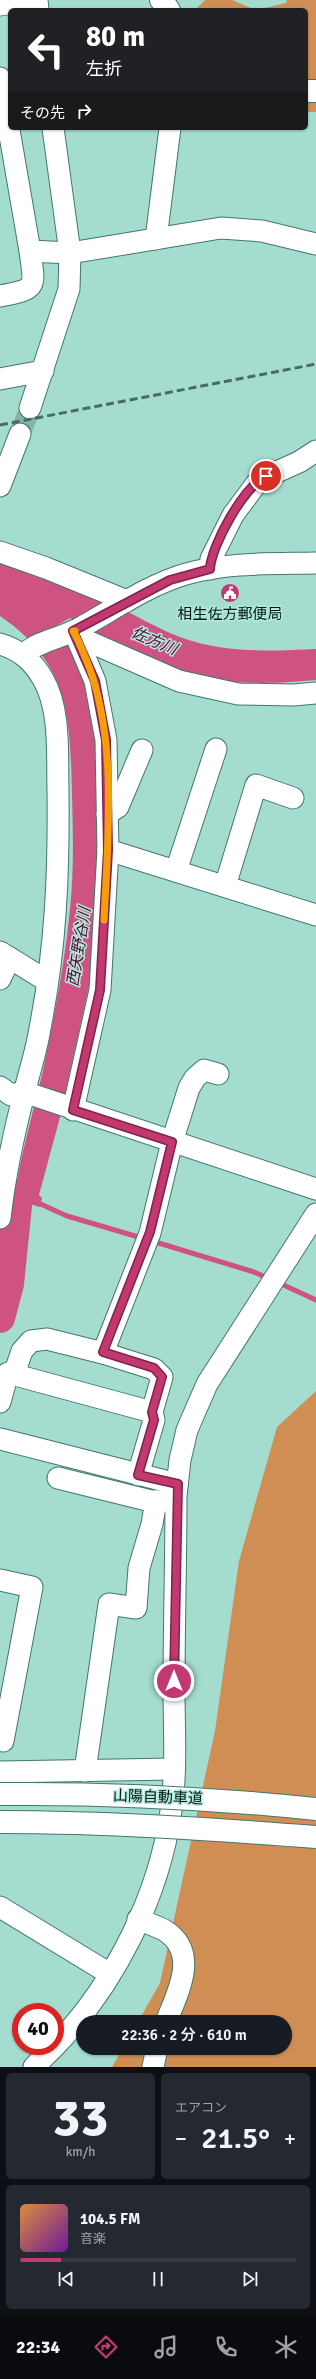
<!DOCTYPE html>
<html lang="ja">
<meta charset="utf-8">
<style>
:root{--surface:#171b24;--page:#242831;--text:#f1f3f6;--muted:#9ea1a6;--line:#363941;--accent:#c23871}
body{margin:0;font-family:Signika,"Noto Sans JP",sans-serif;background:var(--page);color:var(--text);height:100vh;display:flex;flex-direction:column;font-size:15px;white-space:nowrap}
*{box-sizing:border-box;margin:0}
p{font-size:13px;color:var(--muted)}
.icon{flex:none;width:22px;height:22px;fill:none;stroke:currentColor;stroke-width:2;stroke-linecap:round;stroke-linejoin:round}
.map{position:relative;height:2067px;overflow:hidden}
.side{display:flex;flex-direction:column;gap:6px;padding:6px;background:#0d0f14;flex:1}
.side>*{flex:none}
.top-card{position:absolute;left:8px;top:8px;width:300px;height:122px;border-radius:6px;box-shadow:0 1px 3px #0004;background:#202124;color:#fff;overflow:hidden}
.speed{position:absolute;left:12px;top:2003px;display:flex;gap:8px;font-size:20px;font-weight:700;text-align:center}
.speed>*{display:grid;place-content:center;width:52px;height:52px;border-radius:50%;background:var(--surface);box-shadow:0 1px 3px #0004;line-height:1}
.speed .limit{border:6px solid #d22;background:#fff;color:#111}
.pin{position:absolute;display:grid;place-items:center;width:34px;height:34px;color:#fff;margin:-17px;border:2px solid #fff;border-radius:50%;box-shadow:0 1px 4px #0007}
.me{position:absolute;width:44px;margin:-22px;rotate:0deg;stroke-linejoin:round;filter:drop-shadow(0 0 3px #0008)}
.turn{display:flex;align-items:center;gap:14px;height:84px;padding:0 12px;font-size:18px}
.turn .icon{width:52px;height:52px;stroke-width:2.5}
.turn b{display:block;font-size:28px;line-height:34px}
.then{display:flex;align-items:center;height:38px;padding:0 12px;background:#0003;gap:8px;font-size:15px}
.big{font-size:30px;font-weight:600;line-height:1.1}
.side .widget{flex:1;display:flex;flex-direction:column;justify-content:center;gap:6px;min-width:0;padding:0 14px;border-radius:6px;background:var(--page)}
.side .dial{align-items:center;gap:0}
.dial b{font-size:52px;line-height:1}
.song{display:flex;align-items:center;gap:12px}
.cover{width:48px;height:48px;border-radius:6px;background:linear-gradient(135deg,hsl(30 70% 55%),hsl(280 70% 35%))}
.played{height:4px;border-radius:2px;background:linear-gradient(90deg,var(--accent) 15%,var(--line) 15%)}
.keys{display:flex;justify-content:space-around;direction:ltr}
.heat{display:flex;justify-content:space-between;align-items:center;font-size:22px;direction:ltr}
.side .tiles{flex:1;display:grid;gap:6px;grid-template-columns:1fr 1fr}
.widget:last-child{grid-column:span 2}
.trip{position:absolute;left:76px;top:2015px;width:216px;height:40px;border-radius:20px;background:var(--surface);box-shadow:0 1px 3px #0004;font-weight:600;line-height:40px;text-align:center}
.tabs{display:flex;height:64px;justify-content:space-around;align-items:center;background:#090b0e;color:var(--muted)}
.tabs .icon{width:28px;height:28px}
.tabs .on{color:var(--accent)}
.tabs b{font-size:18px;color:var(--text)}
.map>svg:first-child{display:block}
.green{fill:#d08d54}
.water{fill:#cf5382}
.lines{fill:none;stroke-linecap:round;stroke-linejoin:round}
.stream{stroke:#cf5382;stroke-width:5}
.river{stroke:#cf5382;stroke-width:30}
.minor-tunnel{stroke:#84b5aa;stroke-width:21;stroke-dasharray:21 10;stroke-linecap:butt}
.minor-casing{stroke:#41776c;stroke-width:23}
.highway-casing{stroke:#41776c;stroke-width:24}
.minor{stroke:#fff;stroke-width:21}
.highway{stroke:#fff;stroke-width:22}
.rail{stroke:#486c65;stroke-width:3;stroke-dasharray:8 4;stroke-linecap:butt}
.highway-bridge-casing{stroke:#41776c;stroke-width:24;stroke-linecap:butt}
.highway-bridge{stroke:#fff;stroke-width:22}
.route-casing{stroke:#7e2449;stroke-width:10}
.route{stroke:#c23871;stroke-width:7}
.slow{stroke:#f59e0b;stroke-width:7}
.labels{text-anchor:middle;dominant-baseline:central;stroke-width:3;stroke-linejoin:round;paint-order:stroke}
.poi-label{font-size:15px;fill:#031814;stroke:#b1e9dd}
.street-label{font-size:15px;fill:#031814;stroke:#b1e9dd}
.water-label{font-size:16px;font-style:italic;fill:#59072d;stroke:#b1e9dd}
</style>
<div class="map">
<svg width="316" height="2067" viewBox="0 0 316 2067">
<rect width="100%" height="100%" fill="#a4dcd0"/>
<g class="green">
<polygon points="205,0 232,0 256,10 286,3 287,0 316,0 316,112 306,112 306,10 200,10 197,8"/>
<polygon points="316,1391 316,2067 112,2067 123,2048 285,2048 285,2022 138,2022 160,1983 215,1731 239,1561 277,1427"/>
</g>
<path class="water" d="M0 559C35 573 70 586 104 601 134 613 161 632 192 641 232 653 275 651 316 649V680C286 683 242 685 213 679 162 668 115 644 70 618L56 626 73 646 85 674 99 758 100 851 95 944 90 982 59 1121 39 1195 42 1198 40 1207 30 1204 22 1208 19 1236 10 1237C13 1180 30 1126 43 1070 54 1017 65 963 70 909 74 871 73 832 72 794 70 717 70 664 0 616Z"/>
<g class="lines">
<g class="stream">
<polyline points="34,1201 67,1216 142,1238"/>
<polyline points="152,1241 254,1272 270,1279"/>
<polyline points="277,1282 316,1300"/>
</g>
<polyline class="river" points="0,1318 9,1284 18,1196"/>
<polyline class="minor-tunnel" points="20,434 30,408"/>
<defs>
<g id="minor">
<polyline points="37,0 38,10"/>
<polyline points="0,5 20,2"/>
<polyline points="0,78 30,251"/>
<polyline points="156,239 170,128"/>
<path d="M0 296C38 289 35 288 30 251L70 253 221 228 262 231 316 244"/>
<polyline points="0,379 43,371"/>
<polyline points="30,408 69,289 70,253 53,128"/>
<polyline points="0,486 20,434"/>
<polyline points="0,552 46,568 127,601"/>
<polyline points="210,569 211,559 233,515 259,480 299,462 316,451"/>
<polyline points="73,631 76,636 179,681 238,694 294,695 316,693"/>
<path d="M0 644C20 650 33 661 43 679 61 710 57 755 58 790 59 872 56 947 40 1028 37 1049 30 1069 25 1090 14 1132 5 1174 0 1218"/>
<path d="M24 654C38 641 61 638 78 629 113 610 148 585 186 574 228 562 273 564 316 563"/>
<polyline points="107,814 118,807 142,750"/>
<polyline points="108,850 316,915"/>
<polyline points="176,871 216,749"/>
<polyline points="225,886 256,785 293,798"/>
<polyline points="0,952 47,981"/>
<polyline points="0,979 10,958"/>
<polyline points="0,1087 11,1095 24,1092 316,1189"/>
<polyline points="73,1110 100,990 108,850 106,740 95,681 76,636"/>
<polyline points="103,1353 150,1233 172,1142 189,1088 195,1078 204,1070 218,1074"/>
<polyline points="14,1374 22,1351 31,1341 47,1339 103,1353 154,1369 162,1377 152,1412"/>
<polyline points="0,1402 8,1373 152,1412 154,1420 138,1475"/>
<polyline points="0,1439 177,1484"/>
<polyline points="58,1478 151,1501 169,1501"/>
<polyline points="0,1580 32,1587 3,1741"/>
<polyline points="85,1771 109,1604 136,1608 139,1568 152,1524 156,1501"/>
<polyline points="0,1772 173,1769"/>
<polyline points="0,1907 110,1974"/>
<path d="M138 1919C147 1923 156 1926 164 1930 200 1952 178 1992 166 2022"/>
<path d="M55 2046C115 1984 159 1896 171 1811 177 1771 174 1729 174 1690 174 1625 176 1561 176 1496L180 1460 187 1430 207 1384 316 1214"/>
<polyline points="34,2067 55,2046"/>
<polyline points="153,2067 157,2048"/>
</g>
<g id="highway">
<polyline points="161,0 169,10"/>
<polyline points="306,91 316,91"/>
</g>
</defs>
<use href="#minor" class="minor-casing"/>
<use href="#highway" class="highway-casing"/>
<use href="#minor" class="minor"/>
<use href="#highway" class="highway"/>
<polyline class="rail" points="0,425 316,364"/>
<defs>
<g id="highway-bridge">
<path d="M0 1794C106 1793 211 1798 316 1809"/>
<path d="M0 1822C106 1822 211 1829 316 1837"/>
</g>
</defs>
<use href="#highway-bridge" class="highway-bridge-casing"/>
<use href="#highway-bridge" class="highway-bridge"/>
</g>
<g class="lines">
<defs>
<path id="route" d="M174 1681 178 1484 138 1475 154 1420 152 1412 162 1377 154 1368 103 1352 150 1232 172 1142 73 1110 100 990 108 850 106 740 95 681 73 631 170 580 210 569C211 546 244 486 266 476"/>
</defs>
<use href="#route" class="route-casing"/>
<use href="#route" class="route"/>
<path class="slow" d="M75 631H73C79 640 82 650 86 659 118 737 108 837 104 920"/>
</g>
<defs>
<symbol id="civic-disc" viewBox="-11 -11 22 22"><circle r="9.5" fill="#c23871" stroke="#b1e9dd"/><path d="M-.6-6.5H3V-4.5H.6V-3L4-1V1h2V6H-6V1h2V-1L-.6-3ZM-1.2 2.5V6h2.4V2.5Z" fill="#fff"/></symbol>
</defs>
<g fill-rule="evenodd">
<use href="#civic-disc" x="219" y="582" width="22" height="22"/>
</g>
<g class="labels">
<g class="poi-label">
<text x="230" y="614">相生佐方郵便局</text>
</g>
<g class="street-label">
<text transform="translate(158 1797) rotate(2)">山陽自動車道</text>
</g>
<g class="water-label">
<text transform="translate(154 641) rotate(23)">佐方川</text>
<text transform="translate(79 947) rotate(-81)">西矢野谷川</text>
</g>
</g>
</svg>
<div class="speed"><div class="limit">40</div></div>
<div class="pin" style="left:266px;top:476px;background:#d93025"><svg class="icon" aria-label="arrive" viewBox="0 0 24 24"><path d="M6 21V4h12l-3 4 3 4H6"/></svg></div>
<svg class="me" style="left:174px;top:1681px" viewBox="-20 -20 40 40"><circle r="17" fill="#c23871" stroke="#fff" stroke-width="3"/><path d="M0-11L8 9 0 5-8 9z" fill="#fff"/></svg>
<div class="trip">22:36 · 2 分 · 610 m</div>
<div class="top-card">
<div class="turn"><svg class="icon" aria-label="left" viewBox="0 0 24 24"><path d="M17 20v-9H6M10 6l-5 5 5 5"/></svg><div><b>80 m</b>左折</div></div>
<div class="then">その先<svg class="icon" aria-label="right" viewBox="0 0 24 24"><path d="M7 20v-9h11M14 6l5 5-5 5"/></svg></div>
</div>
</div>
<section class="side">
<div class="tiles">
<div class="widget dial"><b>33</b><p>km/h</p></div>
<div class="widget"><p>エアコン</p>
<div class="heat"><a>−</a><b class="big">21.5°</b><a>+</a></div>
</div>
<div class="widget">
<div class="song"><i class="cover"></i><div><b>104.5 FM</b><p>音楽</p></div></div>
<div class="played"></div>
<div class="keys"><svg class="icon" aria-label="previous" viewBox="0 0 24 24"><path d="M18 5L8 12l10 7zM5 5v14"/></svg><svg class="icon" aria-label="pause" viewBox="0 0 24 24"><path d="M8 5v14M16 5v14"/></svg><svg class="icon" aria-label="next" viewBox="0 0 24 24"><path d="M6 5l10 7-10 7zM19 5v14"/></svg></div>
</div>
</div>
</section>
<nav class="tabs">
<b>22:34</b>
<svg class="icon on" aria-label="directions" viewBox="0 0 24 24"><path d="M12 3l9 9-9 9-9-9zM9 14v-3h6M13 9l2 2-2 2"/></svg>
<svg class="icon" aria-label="music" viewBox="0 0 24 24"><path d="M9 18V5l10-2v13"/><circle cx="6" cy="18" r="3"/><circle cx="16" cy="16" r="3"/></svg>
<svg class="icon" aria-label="phone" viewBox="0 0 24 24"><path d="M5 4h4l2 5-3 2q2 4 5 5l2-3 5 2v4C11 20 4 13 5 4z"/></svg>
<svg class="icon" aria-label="climate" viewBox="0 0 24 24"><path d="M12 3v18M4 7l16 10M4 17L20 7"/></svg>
</nav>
